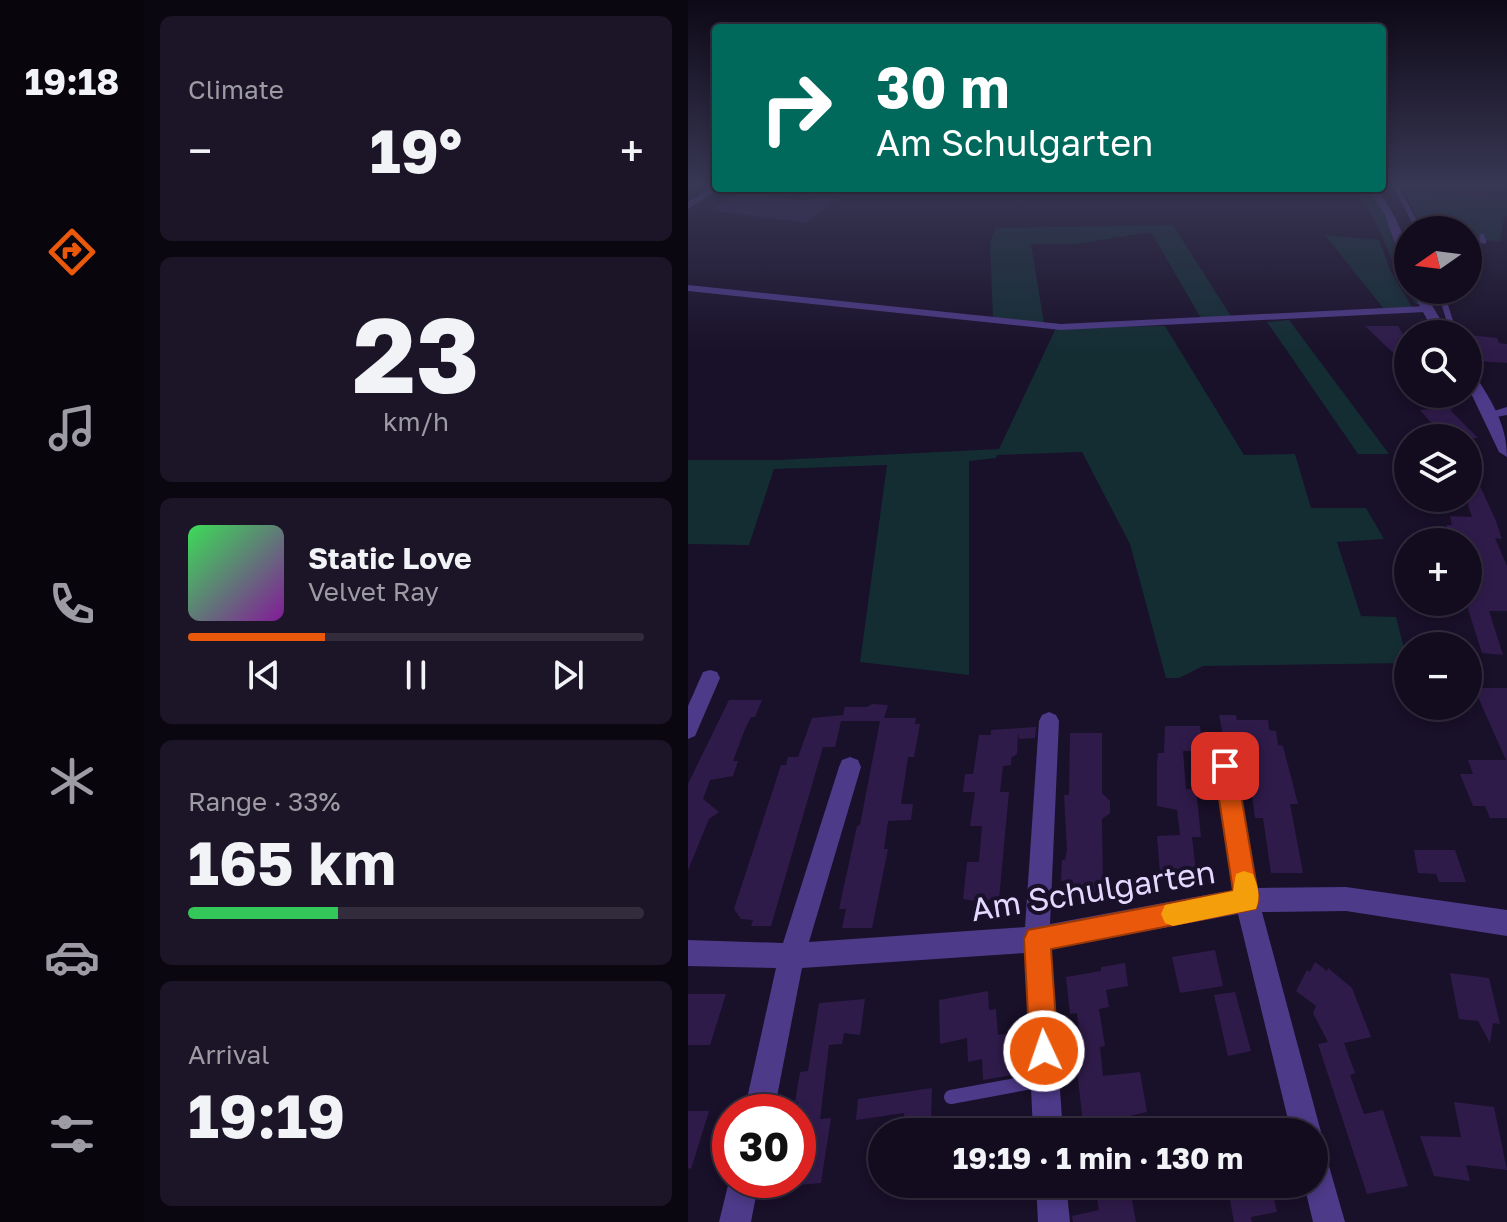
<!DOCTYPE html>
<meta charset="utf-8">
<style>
:root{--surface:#130c1f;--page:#1c1528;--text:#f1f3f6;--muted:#9d9ba4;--line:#322c3d;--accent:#ea580c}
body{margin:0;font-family:"Golos Text",sans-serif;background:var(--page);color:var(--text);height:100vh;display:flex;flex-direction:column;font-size:30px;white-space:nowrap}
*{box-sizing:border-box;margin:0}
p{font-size:26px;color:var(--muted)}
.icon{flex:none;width:44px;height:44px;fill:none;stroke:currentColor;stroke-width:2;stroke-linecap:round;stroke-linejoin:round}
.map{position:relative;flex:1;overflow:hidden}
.panel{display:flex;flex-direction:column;gap:16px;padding:16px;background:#0a0711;width:544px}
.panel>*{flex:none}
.hud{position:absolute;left:24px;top:24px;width:674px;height:168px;border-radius:8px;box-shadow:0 4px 12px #0003,0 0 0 2px var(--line);background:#00695c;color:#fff;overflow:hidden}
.needle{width:52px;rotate:256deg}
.fabs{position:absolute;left:706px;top:216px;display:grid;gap:16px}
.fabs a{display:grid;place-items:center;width:88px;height:88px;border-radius:50%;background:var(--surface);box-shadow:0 4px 12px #0003,0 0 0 2px var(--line);font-size:40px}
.speed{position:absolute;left:24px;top:1094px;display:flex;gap:16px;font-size:40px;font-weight:700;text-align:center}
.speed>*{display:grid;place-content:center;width:104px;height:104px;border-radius:50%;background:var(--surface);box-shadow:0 4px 12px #0003,0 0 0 2px var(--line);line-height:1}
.speed .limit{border:12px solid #d22;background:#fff;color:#111}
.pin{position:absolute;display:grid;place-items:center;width:68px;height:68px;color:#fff;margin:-34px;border-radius:16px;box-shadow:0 4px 12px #0006}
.me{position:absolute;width:88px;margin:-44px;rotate:357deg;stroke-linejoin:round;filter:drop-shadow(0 0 6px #0008)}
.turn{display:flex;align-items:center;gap:28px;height:168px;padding:0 32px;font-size:36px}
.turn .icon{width:104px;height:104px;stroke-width:2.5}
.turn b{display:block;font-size:56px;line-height:68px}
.big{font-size:60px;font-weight:700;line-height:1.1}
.panel .card{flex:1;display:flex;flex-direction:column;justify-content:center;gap:12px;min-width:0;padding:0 28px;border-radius:12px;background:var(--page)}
.panel .dial{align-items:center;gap:0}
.dial b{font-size:104px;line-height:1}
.song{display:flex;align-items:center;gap:24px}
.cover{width:96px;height:96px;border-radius:12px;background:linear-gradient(135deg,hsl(130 70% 55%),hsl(290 70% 35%))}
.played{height:8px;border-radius:4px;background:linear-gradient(90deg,var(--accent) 30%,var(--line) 30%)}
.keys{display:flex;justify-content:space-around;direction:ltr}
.heat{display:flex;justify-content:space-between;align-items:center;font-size:44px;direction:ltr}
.charge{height:12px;border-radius:6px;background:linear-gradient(90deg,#34c759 33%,var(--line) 0)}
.trip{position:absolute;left:180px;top:1118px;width:460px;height:80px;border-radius:40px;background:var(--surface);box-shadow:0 4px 12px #0003,0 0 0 2px var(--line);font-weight:700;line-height:80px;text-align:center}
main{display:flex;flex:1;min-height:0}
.tabs{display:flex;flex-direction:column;width:144px;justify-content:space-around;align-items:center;background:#08050c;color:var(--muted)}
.tabs .icon{width:56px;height:56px}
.tabs .active{color:var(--accent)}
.tabs b{font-size:36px;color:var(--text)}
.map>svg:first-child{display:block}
.green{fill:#132d33}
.building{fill:#2f1b4a}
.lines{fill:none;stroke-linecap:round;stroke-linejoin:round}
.service-far2{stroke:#4d3a89;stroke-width:5}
.service-far1{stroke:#4d3a89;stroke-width:6}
.service{stroke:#4d3a89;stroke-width:14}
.minor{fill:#4d3a89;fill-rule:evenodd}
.tertiary{fill:#4d3a89;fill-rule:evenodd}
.route{fill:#ea580c;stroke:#983908;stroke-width:2}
.slow{fill:#f59e0b}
.labels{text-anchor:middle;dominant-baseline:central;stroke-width:8;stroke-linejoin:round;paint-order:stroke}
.near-street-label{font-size:32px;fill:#e4d8ff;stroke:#191029}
</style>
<main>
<nav class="tabs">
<b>19:18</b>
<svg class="icon active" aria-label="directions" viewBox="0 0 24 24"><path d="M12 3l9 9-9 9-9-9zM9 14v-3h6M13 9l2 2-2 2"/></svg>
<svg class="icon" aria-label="music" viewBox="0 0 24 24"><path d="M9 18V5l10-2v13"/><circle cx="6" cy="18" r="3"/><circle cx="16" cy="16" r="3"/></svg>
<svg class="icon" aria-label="phone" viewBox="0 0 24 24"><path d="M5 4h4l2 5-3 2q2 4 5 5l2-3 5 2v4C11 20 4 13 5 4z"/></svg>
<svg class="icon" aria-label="climate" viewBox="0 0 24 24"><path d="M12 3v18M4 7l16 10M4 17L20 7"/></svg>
<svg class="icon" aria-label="car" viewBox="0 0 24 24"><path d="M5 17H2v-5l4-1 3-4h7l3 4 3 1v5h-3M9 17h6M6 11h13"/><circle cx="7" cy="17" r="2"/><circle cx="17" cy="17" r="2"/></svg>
<svg class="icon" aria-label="filters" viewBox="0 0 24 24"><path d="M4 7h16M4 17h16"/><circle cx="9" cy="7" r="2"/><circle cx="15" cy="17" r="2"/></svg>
</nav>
<section class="panel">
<div class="card"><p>Climate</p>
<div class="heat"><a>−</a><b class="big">19°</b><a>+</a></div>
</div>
<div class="card dial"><b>23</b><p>km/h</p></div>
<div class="card">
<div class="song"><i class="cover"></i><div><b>Static Love</b><p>Velvet Ray</p></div></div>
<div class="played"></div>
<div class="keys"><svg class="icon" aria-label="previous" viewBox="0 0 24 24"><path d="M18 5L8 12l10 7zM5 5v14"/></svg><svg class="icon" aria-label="pause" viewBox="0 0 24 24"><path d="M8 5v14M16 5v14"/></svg><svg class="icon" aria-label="next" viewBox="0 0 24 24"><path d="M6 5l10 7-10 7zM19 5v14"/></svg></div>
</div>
<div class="card"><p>Range · 33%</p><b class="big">165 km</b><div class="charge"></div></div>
<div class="card"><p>Arrival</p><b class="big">19:19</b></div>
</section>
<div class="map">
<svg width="819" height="1222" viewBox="0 0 819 1222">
<rect width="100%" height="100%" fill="#191029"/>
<g class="green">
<path d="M665 188H679L699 219 720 290H724L731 304H728C701 267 695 222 665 188Z"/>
<polygon points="716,190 819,199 819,216 816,216 812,241 780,239 780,230 735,230"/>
<polygon points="485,225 544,318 514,320 463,232 388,244 343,244 356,323 305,318 302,243 308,228"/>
<polygon points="637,235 691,240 703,272 724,307 696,309"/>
<polygon points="601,320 701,454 670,454 579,322"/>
<polygon points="477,326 556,455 607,454 623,508 678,508 696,539 649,542 673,616 708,617 720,663 515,666 491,678 478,678 442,544 394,452 309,455 308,458 281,461 281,675 172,662 199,465 86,469 61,545 0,544 0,460 89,460 311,449 368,328"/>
</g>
<g class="building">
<polygon points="60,188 94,188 80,198 122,201 128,197 149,199 118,223 23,210"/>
<polygon points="677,326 710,326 720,343 720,367"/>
<polygon points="780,335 809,338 811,343 819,344 819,363 790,361"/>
<polygon points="751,395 765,410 762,410 790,438 757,438 732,410 744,409 733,398"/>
<polygon points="780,460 808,521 814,539 807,538 819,566 819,611 801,611 815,655 794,653 780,609 780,542 765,542 758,525 764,525 762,516 784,517 780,505"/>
<polygon points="786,688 819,688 819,818 802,818 797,806 785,806 772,774 785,774 780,760 818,760"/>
<polygon points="41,700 74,700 67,717 63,717 57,729 45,761 50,761 45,776 22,780 15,799 31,812 21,819 0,870 0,784"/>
<polygon points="184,704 200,705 196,718 228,718 227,724 232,724 226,757 220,757 213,804 225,804 223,820 200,821 196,849 200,849 184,928 154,928 158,909 151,909 169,826 172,825 192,721 153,721 154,717 147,747 135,747 83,926 63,926 65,920 53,919 46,909 93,765 98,765 100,757 110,757 124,718 155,715 157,707 179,707"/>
<polygon points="531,715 548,715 549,720 580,720 581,730 588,731 590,745 595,746 610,804 602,804 615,873 583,873 575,818 567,818 556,735 535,736"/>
<polygon points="477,726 512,726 515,751 495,751 498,789 508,789 513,837 504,837 508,872 472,873 469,836 492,835 489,810 469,806 469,762 470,753 476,753"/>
<polygon points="348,727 347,738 331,739 330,732 329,754 323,758 323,765 315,766 312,792 321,792 311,899 302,899 298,903 275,899 279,862 291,862 294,826 282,826 287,792 275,792 277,774 285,774 291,735 303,735 303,730"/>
<polygon points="382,733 414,733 414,793 422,801 422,813 414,819 415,892 402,892 398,896 375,893 376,881 373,881 374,860 377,860 379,850 376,795 381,795"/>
<polygon points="726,850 767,850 778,882 751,882 748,874 730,873"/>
<polygon points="527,950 535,986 492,993 484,957"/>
<polygon points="627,962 639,971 640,968 664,988 683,1037 656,1043 667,1073 662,1075 676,1114 695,1110 720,1186 679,1194 630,1044 640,1042 625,1013 628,1006 608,991 619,970 622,972"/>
<polygon points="437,963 440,986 418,990 421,1007 411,1009 417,1046 412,1047 415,1076 452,1072 459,1112 437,1117 440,1132 396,1132 387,1052 393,1051 389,1013 382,1014 378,977 413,971 413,967"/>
<polygon points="762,973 801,978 812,1024 805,1023 802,1043 790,1021 771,1019"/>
<polygon points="300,991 301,1010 308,1009 310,1035 322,1033 324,1075 295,1080 294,1059 280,1062 279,1038 252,1044 251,1000"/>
<polygon points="547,992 563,1051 540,1056 526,995"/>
<polygon points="0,994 38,994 22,1045 0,1045"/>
<polygon points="177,999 172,1035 156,1033 154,1044 141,1045 132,1119 143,1118 133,1183 110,1185 110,1102 107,1102 112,1072 120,1071 131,1003"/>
<polygon points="244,1088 243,1120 216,1125 216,1113 168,1120 170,1099"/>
<polygon points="766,1102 806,1107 819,1170 778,1165 782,1181 746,1176 732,1136 773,1137"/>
<polygon points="0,1111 21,1111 3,1169 0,1168"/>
<polygon points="299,1116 300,1132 251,1132 250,1125"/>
<polygon points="407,1184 441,1184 448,1222 385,1222 384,1216 411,1210"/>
<polygon points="539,1184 582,1184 589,1212 563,1217 564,1222 546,1222"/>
</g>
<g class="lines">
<g class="service-far2">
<polyline points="706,183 731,230"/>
<polyline points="780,239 796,241 794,236"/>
<polyline points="752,290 755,298"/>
</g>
<polyline class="service-far1" points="754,296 766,334"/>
<polyline class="service" points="263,1097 355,1080"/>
<g class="minor">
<polygon points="28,184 31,189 0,209 0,202"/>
<polygon points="0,285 373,324 737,306 743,309 737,312 373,330 0,291"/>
<polygon points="819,407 819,415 803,418 796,414"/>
<polygon points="22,670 29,672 32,678 7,736 0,739 0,706 15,672"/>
<polygon points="361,712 368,715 371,721 362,924 545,890 526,766 529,759 537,756 545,759 548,766 569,888 658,887 819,910 819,936 658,911 574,912 633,1132 626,1144 626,1132 603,1132 550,914 362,949 375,1132 345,1132 337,953 114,968 86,1112 56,1112 88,968 0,966 0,940 95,943 151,767 154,760 162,757 170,760 173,767 121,942 337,927 351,721 354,715"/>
<polygon points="626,1148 637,1152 657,1222 625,1222 616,1184 626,1184"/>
<polygon points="42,1177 42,1180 71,1180 63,1222 31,1222"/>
<polygon points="348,1184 378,1184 382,1222 350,1222"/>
</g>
<g class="tertiary">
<path d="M678 188H688C706 213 720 236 720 267L714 264 697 215Z"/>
<polygon points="723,290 735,290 761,334 747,334"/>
<path d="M780 371 785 372C803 400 819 424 819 457L811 452 780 387Z"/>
</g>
</g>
<linearGradient id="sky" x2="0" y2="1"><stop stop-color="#0e0917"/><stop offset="0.52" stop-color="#383754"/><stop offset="1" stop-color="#383754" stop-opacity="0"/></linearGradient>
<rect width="819" height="354" fill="url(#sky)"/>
<polygon class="route" points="537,756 545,759 548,766 571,900 568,909 363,949 370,1051 366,1061 356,1066 346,1061 342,1051 336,939 340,930 545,891 526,766 529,759"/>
<path class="slow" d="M556 871 565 874C570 886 573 897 568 909L485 926 477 923 473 914 477 905 545 891 548 874Z"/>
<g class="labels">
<g class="near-street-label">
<text transform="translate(405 890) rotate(-9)">Am Schulgarten</text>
</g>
</g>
</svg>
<div class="fabs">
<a><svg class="needle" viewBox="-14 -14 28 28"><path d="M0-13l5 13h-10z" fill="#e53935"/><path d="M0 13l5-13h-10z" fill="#9d9ba4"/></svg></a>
<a><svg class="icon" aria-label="search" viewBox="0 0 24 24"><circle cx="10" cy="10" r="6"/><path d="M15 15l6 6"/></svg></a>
<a><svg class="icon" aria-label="layers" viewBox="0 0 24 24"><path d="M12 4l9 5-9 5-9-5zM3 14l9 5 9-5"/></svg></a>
<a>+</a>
<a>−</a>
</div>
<div class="speed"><div class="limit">30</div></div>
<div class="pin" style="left:537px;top:766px;background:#d93025"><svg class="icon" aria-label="arrive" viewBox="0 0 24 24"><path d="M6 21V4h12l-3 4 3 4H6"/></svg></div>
<svg class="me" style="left:356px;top:1051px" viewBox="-20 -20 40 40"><circle r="17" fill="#ea580c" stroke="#fff" stroke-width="3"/><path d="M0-11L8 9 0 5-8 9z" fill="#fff"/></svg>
<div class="trip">19:19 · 1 min · 130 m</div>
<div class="hud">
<div class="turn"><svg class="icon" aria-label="right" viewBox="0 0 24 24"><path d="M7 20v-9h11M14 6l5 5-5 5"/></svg><div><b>30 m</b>Am Schulgarten</div></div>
</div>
</div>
</main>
